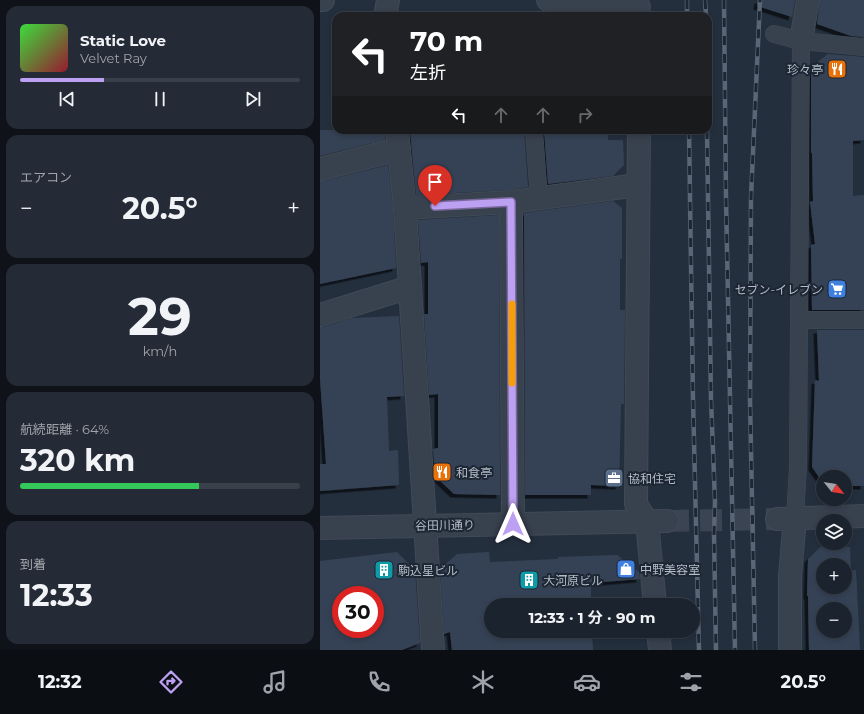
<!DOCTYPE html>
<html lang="ja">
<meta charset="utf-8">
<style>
:root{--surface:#1b232e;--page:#242b36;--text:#f1f3f6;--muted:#a0a4aa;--line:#39404a;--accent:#bca0f2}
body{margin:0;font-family:Montserrat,"Noto Sans JP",sans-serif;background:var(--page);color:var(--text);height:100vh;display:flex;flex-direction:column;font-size:15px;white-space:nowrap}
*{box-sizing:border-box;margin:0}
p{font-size:13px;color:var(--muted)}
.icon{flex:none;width:22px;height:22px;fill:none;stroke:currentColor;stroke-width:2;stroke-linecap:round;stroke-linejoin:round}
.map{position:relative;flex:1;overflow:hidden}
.panel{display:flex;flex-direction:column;gap:6px;padding:6px;background:#0f1319;width:320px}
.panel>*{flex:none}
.top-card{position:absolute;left:12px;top:12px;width:380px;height:122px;border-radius:12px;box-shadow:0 2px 6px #0003,0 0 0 1px var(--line);background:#202124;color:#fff;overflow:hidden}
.needle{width:26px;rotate:120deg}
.buttons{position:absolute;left:496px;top:470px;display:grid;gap:8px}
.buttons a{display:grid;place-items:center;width:36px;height:36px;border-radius:50%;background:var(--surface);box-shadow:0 2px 6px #0003,0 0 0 1px var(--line);font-size:20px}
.speed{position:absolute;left:12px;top:586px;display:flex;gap:8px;font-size:20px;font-weight:700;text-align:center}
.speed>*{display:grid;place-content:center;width:52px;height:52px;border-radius:50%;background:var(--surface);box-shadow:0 2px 6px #0003,0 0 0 1px var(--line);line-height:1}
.speed .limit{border:6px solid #d22;background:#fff;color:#111}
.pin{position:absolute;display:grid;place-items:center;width:34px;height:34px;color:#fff;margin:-41px -17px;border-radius:50% 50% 50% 0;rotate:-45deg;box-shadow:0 0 4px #0007}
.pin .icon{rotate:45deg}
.me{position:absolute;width:44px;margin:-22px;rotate:0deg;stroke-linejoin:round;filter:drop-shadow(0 0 3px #0008)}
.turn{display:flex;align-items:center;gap:14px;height:84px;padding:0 12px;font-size:18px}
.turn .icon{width:52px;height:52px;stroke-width:2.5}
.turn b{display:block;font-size:28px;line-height:34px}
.lanes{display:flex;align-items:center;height:38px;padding:0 12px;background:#0003;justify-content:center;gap:20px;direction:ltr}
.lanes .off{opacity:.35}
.big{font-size:30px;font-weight:700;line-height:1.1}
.panel .card{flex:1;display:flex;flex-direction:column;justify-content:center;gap:6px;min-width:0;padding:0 14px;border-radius:12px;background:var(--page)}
.panel .dial{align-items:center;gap:0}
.dial b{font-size:52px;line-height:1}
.song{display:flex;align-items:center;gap:12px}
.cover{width:48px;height:48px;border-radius:6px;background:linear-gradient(135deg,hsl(120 70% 55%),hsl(350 70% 35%))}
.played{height:4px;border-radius:2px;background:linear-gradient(90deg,var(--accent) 30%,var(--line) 30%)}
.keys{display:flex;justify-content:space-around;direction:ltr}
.heat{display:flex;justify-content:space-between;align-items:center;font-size:22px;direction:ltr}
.charge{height:6px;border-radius:3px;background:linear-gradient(90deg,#34c759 64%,var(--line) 0)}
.trip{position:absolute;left:164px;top:598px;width:216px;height:40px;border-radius:20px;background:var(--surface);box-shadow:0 2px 6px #0003,0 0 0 1px var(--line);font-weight:700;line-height:40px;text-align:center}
.tabs{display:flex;height:64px;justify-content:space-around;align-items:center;background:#0b0e12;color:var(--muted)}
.tabs .icon{width:28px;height:28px}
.tabs .active{color:var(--accent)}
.tabs b{font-size:18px;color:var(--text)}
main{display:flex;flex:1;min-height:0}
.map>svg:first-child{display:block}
.building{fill:#364354;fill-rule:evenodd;filter:url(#shadow)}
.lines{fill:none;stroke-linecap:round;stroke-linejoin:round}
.tertiary-tunnel{stroke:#3a4453;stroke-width:22;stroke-dasharray:22 11;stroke-linecap:butt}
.service-casing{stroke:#414a57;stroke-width:18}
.minor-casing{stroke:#414a57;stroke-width:24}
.tertiary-casing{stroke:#414a57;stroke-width:24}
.service{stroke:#38414e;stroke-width:17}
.minor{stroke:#38414e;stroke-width:22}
.tertiary{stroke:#38414e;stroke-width:22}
.rail-casing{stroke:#5a6575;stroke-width:4.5}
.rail{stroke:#1d2633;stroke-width:3;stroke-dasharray:9;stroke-linecap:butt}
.route-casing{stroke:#7a689d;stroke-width:10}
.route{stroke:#bca0f2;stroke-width:7}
.slow{stroke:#f59e0b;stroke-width:7}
.labels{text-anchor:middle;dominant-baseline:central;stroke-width:4;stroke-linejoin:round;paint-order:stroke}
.poi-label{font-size:12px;fill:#b4bcc9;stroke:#1d2633;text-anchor:start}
.street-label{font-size:12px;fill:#b4bcc9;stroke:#1d2633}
</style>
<main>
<section class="panel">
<div class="card">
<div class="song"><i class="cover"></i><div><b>Static Love</b><p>Velvet Ray</p></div></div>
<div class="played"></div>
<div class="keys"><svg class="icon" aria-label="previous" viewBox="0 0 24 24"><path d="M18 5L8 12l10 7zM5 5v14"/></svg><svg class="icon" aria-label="pause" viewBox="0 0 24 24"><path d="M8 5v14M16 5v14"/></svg><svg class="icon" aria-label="next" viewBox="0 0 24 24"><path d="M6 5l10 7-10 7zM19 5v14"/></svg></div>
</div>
<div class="card"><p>エアコン</p>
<div class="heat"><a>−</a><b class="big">20.5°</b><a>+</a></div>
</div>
<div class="card dial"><b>29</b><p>km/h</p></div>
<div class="card"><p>航続距離 · 64%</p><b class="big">320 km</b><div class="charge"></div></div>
<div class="card"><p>到着</p><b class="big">12:33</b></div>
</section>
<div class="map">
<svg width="544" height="650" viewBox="0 0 544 650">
<defs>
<filter id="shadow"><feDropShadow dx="-3.5" dy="3.5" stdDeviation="0" flood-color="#0009"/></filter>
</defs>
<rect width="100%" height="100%" fill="#242f3e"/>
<g class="building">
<polygon points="438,0 475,0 472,17 437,6"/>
<polygon points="500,0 544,0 544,37 531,36 497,24"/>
<polygon points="508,54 544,57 544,140 533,141 533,196 544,195 544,310 492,310 491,245 495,244 490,202 493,201 492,153 491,153 491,67"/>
<polygon points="0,130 65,130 65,140 0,156"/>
<polygon points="90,130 204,130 208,187 190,190 96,195"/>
<polygon points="224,130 288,130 288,140 303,140 304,165 293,176 228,184"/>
<polygon points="68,165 73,209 76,268 0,284 0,181 3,181"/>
<polygon points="293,201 302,208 302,259 300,259 300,310 305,310 304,404 301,404 299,486 271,485 271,495 205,495 204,213"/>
<polygon points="179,215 180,495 134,494 115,476 113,449 118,448 118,394 109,395 104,314 108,314 108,262 101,263 98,220"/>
<polygon points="79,316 84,396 67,397 69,451 78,450 79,485 0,491 0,464 6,464 0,378 0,327 4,327 32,318"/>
<polygon points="497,330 544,330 544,486 525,486 525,477 503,477 503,480 501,480 492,467 495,380 499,381"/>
<path d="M500 547H530L531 571 536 570 540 650H489L488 596H487L488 559ZM503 565H525V587H503ZM503 609H525V631H503Z"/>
<path d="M77 552 95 570 100 643 82 650H0V561ZM21 595H55V629H21Z"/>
<polygon points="169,552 170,562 238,559 238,557 297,555 319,572 320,579 271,583 271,605 171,605 171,631 272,631 273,650 132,650 130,632 124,634 120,569 137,554"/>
</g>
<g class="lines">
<polyline class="tertiary-tunnel" points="347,521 457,519"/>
<defs>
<g id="service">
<polyline points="454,34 481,41 544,47"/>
<polyline points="214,130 219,198"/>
<polyline points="479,320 544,320"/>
<polyline points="475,518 478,467 481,41"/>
</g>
<g id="minor">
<polyline points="0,0 3,0"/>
<polyline points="228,0 292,7 319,7"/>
<polyline points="65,16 68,0"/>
<polyline points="481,41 488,0"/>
<polyline points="77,130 85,208 113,650"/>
<polyline points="319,130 316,504 327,522 335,605"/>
<polyline points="0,169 79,149"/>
<polyline points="191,202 193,524"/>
<polyline points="85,208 191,202 318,185"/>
<polyline points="0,315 90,287"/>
<polyline points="338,631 340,650"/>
<polyline points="470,650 470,576 475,518"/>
</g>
<g id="tertiary">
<polyline points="457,519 544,516"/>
<polyline points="0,528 347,521"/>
</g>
</defs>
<use href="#service" class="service-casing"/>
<use href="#minor" class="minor-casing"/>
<use href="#tertiary" class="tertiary-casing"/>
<use href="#service" class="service"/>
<use href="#minor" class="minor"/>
<use href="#tertiary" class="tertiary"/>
<defs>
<g id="rail">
<polyline points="367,0 367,16"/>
<polyline points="385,0 386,16"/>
<polyline points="404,0 406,198 415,650"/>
<polyline points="369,130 373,399 379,650"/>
<polyline points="387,130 391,399 395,502 394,534 396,650"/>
<polyline points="435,650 430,399 431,197 440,0"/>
</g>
</defs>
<use href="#rail" class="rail-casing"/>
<use href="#rail" class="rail"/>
</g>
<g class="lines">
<defs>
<polyline id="route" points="115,206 191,202 193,524"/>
</defs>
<use href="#route" class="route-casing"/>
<use href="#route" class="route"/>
<polyline class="slow" points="192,304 192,383"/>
</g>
<defs>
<symbol id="restaurant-square" viewBox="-11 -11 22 22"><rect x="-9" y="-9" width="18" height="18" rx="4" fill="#e8710a" stroke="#1d2633"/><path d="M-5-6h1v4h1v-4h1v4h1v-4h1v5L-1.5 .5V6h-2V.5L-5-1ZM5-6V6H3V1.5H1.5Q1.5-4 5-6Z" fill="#fff"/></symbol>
<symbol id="supermarket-square" viewBox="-11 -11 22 22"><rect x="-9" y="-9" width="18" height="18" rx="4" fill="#3f7fe0" stroke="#1d2633"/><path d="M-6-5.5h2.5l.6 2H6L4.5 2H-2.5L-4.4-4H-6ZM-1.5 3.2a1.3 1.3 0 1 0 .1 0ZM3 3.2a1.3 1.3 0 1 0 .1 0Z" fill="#fff"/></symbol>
<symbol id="office-square" viewBox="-11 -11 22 22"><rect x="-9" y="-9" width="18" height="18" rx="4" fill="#5c6f8a" stroke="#1d2633"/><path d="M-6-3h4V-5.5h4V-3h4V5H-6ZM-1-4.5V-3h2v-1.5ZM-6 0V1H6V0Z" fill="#fff"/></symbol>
<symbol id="shop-square" viewBox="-11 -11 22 22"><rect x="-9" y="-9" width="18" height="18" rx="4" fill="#3f7fe0" stroke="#1d2633"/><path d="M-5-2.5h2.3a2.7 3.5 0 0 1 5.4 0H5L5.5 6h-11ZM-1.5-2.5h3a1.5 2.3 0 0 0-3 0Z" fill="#fff"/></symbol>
<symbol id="building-square" viewBox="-11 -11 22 22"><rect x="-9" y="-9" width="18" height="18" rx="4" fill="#0f9aa8" stroke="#1d2633"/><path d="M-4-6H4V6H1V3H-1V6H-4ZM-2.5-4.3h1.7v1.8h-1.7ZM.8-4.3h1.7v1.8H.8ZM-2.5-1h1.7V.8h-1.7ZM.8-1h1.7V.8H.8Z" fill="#fff"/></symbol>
</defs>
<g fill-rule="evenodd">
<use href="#restaurant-square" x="506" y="58" width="22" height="22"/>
<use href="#supermarket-square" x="506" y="278" width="22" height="22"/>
<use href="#restaurant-square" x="111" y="461" width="22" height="22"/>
<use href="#office-square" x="283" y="467" width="22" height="22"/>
<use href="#shop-square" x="295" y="558" width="22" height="22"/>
<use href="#building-square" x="53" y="559" width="22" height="22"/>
<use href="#building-square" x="198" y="569" width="22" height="22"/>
</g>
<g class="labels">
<g class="poi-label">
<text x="503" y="69" text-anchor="end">珍々亭</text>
<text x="503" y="289" text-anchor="end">セブン-イレブン</text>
<text x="136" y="472">和食亭</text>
<text x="308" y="478">協和住宅</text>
<text x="320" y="569">中野美容室</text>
<text x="78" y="570">駒込星ビル</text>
<text x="223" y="580">大河原ビル</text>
</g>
<g class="street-label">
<text transform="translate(125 525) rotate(-1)">谷田川通り</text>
</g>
</g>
</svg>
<div class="buttons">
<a><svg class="needle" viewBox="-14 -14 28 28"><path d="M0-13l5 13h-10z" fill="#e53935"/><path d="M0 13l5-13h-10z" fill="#a0a4aa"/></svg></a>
<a><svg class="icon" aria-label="layers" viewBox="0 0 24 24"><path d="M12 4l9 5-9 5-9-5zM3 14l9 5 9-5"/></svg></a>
<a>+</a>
<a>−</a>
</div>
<div class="speed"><div class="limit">30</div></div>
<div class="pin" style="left:115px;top:206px;background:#d93025"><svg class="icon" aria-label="arrive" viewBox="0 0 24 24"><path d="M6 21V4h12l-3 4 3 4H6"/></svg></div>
<svg class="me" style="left:193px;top:524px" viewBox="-20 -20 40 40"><path d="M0-17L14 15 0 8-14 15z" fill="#bca0f2" stroke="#fff" stroke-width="4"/></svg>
<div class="trip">12:33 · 1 分 · 90 m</div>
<div class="top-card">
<div class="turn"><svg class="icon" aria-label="left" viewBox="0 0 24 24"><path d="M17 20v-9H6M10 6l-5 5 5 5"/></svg><div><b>70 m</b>左折</div></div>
<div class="lanes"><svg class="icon" aria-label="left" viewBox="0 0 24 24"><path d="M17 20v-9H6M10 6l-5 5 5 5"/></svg><svg class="icon off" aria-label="ahead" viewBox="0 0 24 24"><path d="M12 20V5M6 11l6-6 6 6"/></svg><svg class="icon off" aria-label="ahead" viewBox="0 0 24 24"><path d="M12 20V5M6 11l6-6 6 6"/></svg><svg class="icon off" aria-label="right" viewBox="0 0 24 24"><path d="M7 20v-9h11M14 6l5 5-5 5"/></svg></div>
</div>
</div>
</main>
<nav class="tabs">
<b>12:32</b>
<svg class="icon active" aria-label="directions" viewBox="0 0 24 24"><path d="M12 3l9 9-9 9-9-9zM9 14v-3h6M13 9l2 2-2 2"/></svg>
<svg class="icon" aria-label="music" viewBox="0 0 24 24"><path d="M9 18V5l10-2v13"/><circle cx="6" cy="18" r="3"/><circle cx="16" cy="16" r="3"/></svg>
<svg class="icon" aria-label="phone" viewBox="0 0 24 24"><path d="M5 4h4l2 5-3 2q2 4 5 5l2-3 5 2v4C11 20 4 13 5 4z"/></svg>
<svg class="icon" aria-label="climate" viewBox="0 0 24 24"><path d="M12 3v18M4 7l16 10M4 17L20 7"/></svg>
<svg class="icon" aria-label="car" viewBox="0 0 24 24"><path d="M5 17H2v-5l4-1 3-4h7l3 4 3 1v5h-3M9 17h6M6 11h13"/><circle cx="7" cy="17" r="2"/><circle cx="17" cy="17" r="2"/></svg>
<svg class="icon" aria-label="filters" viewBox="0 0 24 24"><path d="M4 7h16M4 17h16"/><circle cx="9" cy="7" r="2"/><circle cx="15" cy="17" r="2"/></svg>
<b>20.5°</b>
</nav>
